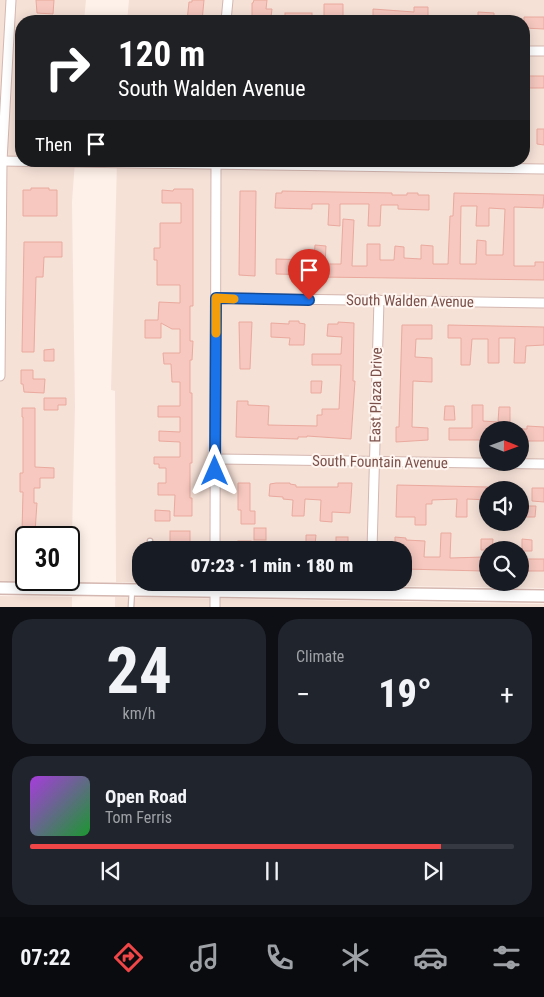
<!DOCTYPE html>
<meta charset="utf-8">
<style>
:root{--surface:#171b24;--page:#20242c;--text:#f1f3f6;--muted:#9ea1a6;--line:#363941;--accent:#f04648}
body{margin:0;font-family:"Roboto Condensed",sans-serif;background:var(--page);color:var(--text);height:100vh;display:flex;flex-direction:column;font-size:19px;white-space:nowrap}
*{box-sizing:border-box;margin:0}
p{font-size:16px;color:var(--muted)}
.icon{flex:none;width:28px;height:28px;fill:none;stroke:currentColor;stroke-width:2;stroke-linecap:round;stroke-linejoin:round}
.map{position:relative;height:607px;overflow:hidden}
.side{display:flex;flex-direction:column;gap:12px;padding:12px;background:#0d0f14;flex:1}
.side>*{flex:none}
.top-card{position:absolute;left:15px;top:15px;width:515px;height:152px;border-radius:20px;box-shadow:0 2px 12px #0003;background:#202124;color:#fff;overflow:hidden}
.needle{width:32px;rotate:91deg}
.buttons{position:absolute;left:479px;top:421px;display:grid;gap:10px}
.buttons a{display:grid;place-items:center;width:50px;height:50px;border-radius:50%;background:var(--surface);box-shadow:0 2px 12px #0003;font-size:25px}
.speed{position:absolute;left:15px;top:526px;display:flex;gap:10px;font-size:25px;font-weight:700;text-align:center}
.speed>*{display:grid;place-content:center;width:65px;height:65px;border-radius:50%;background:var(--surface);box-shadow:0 2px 12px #0003;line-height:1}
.speed .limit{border:2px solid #111;border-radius:8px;background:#fff;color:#111}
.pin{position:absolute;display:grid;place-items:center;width:42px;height:42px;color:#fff;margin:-51px -21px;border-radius:50% 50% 50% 0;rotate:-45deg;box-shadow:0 0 5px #0007}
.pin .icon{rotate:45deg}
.me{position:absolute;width:55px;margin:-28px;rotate:0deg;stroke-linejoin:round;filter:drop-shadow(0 0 4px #0008)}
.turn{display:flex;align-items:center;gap:18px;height:105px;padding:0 20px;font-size:22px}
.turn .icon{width:65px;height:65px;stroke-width:2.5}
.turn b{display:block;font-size:35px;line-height:42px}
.then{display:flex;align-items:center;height:48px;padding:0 20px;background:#0003;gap:10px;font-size:19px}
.big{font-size:38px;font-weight:800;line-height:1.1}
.side .tile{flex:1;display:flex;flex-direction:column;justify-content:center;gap:8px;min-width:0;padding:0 18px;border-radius:20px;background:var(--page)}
.side .dial{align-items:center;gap:0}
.dial b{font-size:65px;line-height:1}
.song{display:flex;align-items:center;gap:15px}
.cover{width:60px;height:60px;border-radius:8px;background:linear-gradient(135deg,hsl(280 70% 55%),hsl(130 70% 35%))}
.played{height:5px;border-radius:2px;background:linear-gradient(90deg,var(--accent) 85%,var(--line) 85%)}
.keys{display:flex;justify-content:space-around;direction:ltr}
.heat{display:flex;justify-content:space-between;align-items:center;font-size:28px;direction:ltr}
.side .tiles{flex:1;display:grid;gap:12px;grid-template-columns:1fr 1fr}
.tile:last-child{grid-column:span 2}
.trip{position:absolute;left:132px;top:541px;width:280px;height:50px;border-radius:20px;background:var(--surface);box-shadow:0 2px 12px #0003;font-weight:800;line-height:50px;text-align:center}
.dock{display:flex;height:80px;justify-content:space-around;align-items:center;background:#090b0e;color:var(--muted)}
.dock .icon{width:35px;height:35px}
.dock .on{color:var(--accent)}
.dock b{font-size:22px;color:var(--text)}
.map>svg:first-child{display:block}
.residential{fill:#f6e1d7;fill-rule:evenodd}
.building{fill:#f6c8bf;stroke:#eaa99e;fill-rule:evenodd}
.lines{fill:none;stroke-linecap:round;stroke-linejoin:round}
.service-casing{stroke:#d4b7b0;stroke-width:7}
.minor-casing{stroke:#d4b7b0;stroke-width:11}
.tertiary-casing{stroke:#d4b7b0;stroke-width:14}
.service{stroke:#fff;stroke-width:4.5}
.minor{stroke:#fff;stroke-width:9}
.tertiary{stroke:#fff;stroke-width:11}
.route-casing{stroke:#114b97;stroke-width:12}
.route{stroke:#1a73e8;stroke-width:9}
.slow{stroke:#f59e0b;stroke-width:9}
.labels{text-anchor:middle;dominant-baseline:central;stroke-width:4;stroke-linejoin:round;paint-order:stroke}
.street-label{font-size:15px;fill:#7c504a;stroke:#fff6f1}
</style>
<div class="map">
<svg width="544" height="607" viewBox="0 0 544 607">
<rect width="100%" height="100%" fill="#fef1e9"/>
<g class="residential">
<path d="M0 0H86L84 21H21V161H75L72 202 75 406 71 581H0ZM26 538H69V580H26Z"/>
<path d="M129 0H544V588L157 583 404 582V550H141V582H116L115 391 111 390 117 161H524V21H127ZM488 430H520V462H488ZM488 490H520V522H488ZM488 550H520V582H488Z"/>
<polygon points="0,596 72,597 72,607 0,607"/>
<polygon points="115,597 544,604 544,607 115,607"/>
</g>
<g class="building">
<polygon points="36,0 54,0 53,14 37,13"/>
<polygon points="192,0 204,0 202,21 187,21 189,2 192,2"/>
<polygon points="254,0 267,0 266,9 272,9 271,17 266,16 265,21 252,21 252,3 253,3"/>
<polygon points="324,4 343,4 343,21 332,20 332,17 324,17"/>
<polygon points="414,7 428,7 428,21 373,21 373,9 414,12"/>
<polygon points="478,12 494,13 494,21 478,21"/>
<rect x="285" y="13" width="27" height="8"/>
<polygon points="524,17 544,17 544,29 524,28"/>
<rect x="524" y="76" width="20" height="12"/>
<polygon points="537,129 544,129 544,145 537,144"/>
<polygon points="31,188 49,188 49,190 57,190 57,216 23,216 23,190 31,190"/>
<polygon points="174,189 193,189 193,306 190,306 190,341 193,341 192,360 190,360 190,393 192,393 192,463 190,463 190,498 192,498 192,516 174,516 175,495 158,495 158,483 166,483 166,468 159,468 159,464 154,464 154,457 180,457 180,442 159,441 159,431 180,432 180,417 158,417 158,406 180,406 180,382 172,382 171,364 164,364 163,353 180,353 180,329 172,329 161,323 161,338 145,338 145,320 158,320 159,302 180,303 180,285 157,285 157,260 154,260 154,248 160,248 160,223 181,223 181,203 162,203 162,190 173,191"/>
<polygon points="240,191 256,191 255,276 239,275"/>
<polygon points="282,191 392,193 392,195 407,195 407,193 418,193 418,195 429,195 429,210 398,209 398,205 381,205 380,226 368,226 369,204 340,204 340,226 328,225 329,204 312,204 312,209 275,208 276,193 282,193"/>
<path d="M454 193 544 195 543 208 514 207V266H535V262H544V280L319 277V275L276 274V259L314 260 315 245 326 246 325 264H341L343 219 354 220 352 266H367V244H380V260H394L395 246 404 247V258L421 259V245L433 246V264H448L450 216H453ZM461 206H477L476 226H489V208L505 209 503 255H486V241L477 240 476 264H460Z"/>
<polygon points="24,242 62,242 62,257 44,257 43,277 36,277 34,352 22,352"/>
<polygon points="289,321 299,321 299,323 305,324 304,345 289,345 290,338 271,337 271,323 289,324"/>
<polygon points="239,322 252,322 250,369 240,369"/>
<polygon points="338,322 354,323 353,381 355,381 351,439 307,436 307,437 298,437 298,439 236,437 237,401 248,401 248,405 269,406 268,425 317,426 317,415 322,415 322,409 339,409 341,365 312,365 312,354 341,354 342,337 327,336 328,324 338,324"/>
<polygon points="402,325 432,325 432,339 416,339 415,357 432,358 432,382 413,381 412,427 428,428 428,440 396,442 396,427 399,427"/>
<polygon points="448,325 544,327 544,345 526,346 525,363 514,363 515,338 499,338 499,363 488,363 488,339 472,339 470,365 461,365 461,338 448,338"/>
<polygon points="54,349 54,361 44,361 44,350"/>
<polygon points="21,370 33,370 33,379 45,379 44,393 24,392 23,384 21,384"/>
<polygon points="311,381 322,381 321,393 311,393"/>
<polygon points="44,398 66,398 66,405 58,405 58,410 44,410"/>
<polygon points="472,405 483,405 483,421 498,422 499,407 510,407 510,430 488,430 488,440 449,440 449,428 472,428"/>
<polygon points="445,406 454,406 455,420 444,420"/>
<polygon points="22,408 35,408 35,467 54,468 54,478 40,478 40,488 34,488 34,503 37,503 35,532 22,532 23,492 20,492 20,473 23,473 23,417 22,417"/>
<polygon points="527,426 544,427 544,441 520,441 520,429 527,429"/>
<polygon points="238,483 250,483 250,511 255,511 255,524 241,524 241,510 238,510"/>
<polygon points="276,483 290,483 290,484 296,485 296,487 338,487 338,483 352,483 350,513 332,512 332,522 320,521 321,500 305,499 304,516 292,516 293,500 283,499 283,497 269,496 270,484"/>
<polygon points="397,485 488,487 488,500 467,499 467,517 456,517 457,499 432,500 432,504 426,504 426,525 415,525 415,517 396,517"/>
<polygon points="532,488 544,488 544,502 532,501"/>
<polygon points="524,506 536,506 535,517 524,517"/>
<polygon points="155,510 170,511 170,521 155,521"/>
<rect x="254" y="528" width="12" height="12"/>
<rect x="170" y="531" width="20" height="19"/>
<polygon points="441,533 451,533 450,558 484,557 483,571 404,569 404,550 395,550 395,537 406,538 406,540 425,541 424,557 440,557"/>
<polygon points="306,535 316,535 315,545 306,545"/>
<rect x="336" y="537" width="12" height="10"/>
<polygon points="481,539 493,539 492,550 481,550"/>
<polygon points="522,539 532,540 532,551 522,551"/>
<rect x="238" y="541" width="13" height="9"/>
<polygon points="526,559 544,559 544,571 525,571"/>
</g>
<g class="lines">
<defs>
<g id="service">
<polyline points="150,550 150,541"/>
<polyline points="131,607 132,590"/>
</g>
<g id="minor">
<polyline points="226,21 228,0"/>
<polyline points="524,51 544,51"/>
<polyline points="0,161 544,169"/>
<polyline points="216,298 544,303"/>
<polyline points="0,376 2,161 11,0"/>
<polyline points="216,459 544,464"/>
<polyline points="215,550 216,164"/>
<polyline points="372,550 379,300"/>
<polyline points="371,593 371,582"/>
<polyline points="215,607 215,582"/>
</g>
<polyline id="tertiary" points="0,588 544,596"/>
</defs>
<use href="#service" class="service-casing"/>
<use href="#minor" class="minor-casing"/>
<use href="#tertiary" class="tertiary-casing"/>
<use href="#service" class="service"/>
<use href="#minor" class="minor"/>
<use href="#tertiary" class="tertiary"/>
</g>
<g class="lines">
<defs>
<polyline id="route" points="215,471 216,298 309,300"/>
</defs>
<use href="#route" class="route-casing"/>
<use href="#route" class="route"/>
<polyline class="slow" points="216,333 216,298 234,299"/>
</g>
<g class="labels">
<g class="street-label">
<text transform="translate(410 301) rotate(1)">South Walden Avenue</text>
<text transform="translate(376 395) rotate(-89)">East Plaza Drive</text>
<text transform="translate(380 462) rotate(1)">South Fountain Avenue</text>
</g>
</g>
</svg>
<div class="buttons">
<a><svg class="needle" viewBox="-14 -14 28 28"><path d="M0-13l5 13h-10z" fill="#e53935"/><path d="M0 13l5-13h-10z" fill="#9ea1a6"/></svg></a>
<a><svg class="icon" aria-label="sound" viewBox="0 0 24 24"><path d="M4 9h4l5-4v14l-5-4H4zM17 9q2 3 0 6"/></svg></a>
<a><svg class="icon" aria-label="search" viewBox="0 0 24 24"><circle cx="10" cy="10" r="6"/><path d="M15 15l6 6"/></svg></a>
</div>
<div class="speed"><div class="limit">30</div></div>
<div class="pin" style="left:309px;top:300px;background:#d93025"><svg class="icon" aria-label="arrive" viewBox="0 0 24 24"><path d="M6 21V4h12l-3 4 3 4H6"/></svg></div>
<svg class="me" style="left:215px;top:471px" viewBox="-20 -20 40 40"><path d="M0-17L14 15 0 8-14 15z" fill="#1a73e8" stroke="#fff" stroke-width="4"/></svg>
<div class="trip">07:23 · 1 min · 180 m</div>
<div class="top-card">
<div class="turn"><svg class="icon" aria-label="right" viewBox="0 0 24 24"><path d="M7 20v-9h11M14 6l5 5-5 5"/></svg><div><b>120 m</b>South Walden Avenue</div></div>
<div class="then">Then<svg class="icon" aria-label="arrive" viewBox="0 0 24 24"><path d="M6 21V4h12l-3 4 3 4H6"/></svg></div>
</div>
</div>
<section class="side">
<div class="tiles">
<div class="tile dial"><b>24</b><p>km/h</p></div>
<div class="tile"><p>Climate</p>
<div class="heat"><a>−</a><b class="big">19°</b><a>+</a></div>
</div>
<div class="tile">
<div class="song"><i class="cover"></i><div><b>Open Road</b><p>Tom Ferris</p></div></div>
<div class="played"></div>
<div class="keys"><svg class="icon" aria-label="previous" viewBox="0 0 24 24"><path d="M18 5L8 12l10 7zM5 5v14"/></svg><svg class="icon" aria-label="pause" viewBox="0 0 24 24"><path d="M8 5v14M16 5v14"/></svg><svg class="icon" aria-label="next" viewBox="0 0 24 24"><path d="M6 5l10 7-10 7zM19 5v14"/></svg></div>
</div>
</div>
</section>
<nav class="dock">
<b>07:22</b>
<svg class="icon on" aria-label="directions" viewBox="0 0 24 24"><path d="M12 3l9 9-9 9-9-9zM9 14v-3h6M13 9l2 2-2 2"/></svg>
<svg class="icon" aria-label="music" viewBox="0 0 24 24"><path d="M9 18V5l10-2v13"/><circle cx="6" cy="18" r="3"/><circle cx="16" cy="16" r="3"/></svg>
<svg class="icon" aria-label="phone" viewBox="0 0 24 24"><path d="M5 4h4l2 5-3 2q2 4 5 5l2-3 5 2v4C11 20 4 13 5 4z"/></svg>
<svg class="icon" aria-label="climate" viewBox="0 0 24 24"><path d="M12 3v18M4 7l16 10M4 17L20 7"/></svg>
<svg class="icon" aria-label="car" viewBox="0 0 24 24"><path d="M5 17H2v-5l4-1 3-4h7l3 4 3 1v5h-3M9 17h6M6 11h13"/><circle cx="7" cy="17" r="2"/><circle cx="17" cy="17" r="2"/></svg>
<svg class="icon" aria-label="filters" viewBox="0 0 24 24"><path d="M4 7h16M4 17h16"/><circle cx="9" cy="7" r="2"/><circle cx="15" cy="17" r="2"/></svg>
</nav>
